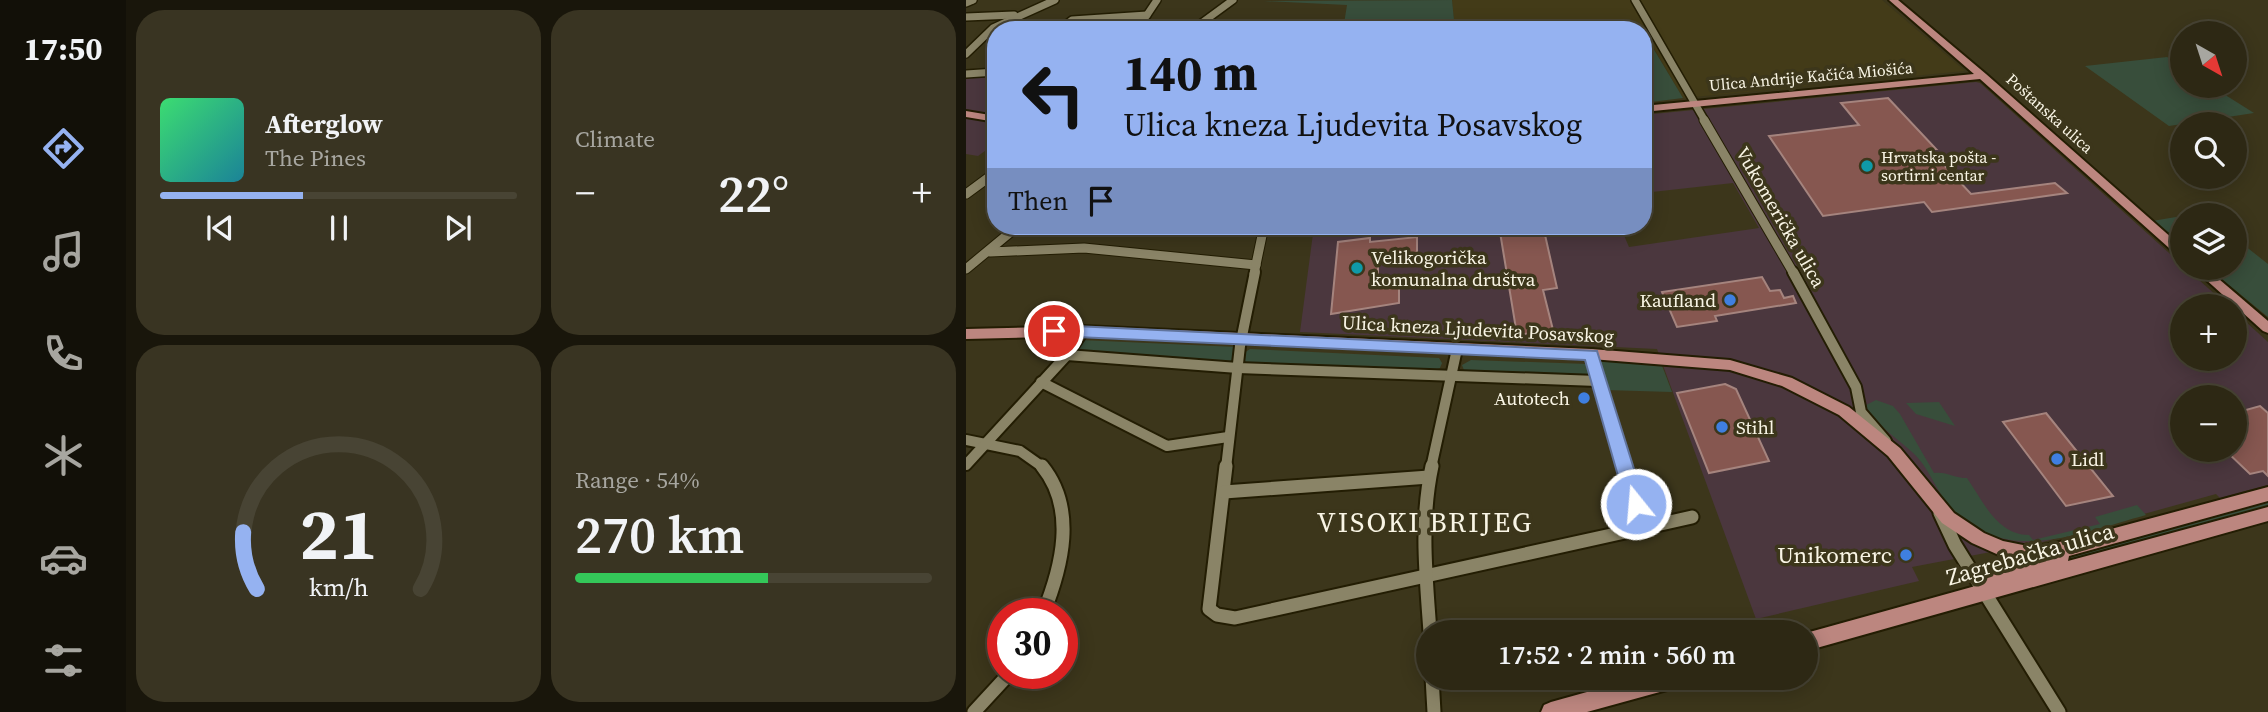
<!DOCTYPE html>
<meta charset="utf-8">
<style>
:root{--surface:#2d2814;--page:#393422;--text:#f1f3f6;--muted:#a7a6a0;--line:#484434;--accent:#95b2f1}
body{margin:0;font-family:"Source Serif 4",serif;background:var(--page);color:var(--text);height:100vh;display:flex;flex-direction:column;font-size:26px;white-space:nowrap}
*{box-sizing:border-box;margin:0}
p{font-size:23px;color:var(--muted)}
.icon{flex:none;width:38px;height:38px;fill:none;stroke:currentColor;stroke-width:2;stroke-linecap:round;stroke-linejoin:round}
.map{position:relative;flex:1;overflow:hidden}
.panel{display:flex;flex-direction:column;gap:10px;padding:10px;background:#19160b;width:840px}
.panel>*{flex:none}
.top-card{position:absolute;left:21px;top:21px;width:665px;height:214px;border-radius:28px;box-shadow:0 4px 18px #0003,0 0 0 2px var(--line);background:#95b2f1;color:#111;overflow:hidden}
.needle{width:46px;rotate:141deg}
.fabs{position:absolute;left:1204px;top:21px;display:grid;gap:14px}
.fabs a{display:grid;place-items:center;width:77px;height:77px;border-radius:50%;background:var(--surface);box-shadow:0 4px 18px #0003,0 0 0 2px var(--line);font-size:35px}
.speed{position:absolute;left:21px;top:598px;display:flex;gap:14px;font-size:35px;font-weight:700;text-align:center}
.speed>*{display:grid;place-content:center;width:91px;height:91px;border-radius:50%;background:var(--surface);box-shadow:0 4px 18px #0003,0 0 0 2px var(--line);line-height:1}
.speed .limit{border:10px solid #d22;background:#fff;color:#111}
.pin{position:absolute;display:grid;place-items:center;width:60px;height:60px;color:#fff;margin:-30px;border:4px solid #fff;border-radius:50%;box-shadow:0 2px 7px #0007}
.me{position:absolute;width:77px;margin:-38px;rotate:343deg;stroke-linejoin:round;filter:drop-shadow(0 0 5px #0008)}
.turn{display:flex;align-items:center;gap:24px;height:147px;padding:0 21px;font-size:32px}
.turn .icon{width:91px;height:91px;stroke-width:2.5}
.turn b{display:block;font-size:49px;line-height:60px}
.then{display:flex;align-items:center;height:66px;padding:0 21px;background:#0003;gap:14px;font-size:26px}
.big{font-size:52px;font-weight:600;line-height:1.1}
.panel .tile{flex:1;display:flex;flex-direction:column;justify-content:center;gap:10px;min-width:0;padding:0 24px;border-radius:28px;background:var(--page)}
.panel .dial{align-items:center;gap:0}
.dial svg{height:182px;overflow:visible;fill:none;stroke:var(--line);stroke-width:7;stroke-linecap:round;text-anchor:middle}
.dial text{fill:var(--text);stroke:none}
.song{display:flex;align-items:center;gap:21px}
.cover{width:84px;height:84px;border-radius:10px;background:linear-gradient(135deg,hsl(140 70% 55%),hsl(190 70% 35%))}
.played{height:7px;border-radius:4px;background:linear-gradient(90deg,var(--accent) 40%,var(--line) 40%)}
.keys{display:flex;justify-content:space-around;direction:ltr}
.heat{display:flex;justify-content:space-between;align-items:center;font-size:38px;direction:ltr}
.charge{height:10px;border-radius:5px;background:linear-gradient(90deg,#34c759 54%,var(--line) 0)}
.panel .tiles{flex:1;display:grid;gap:10px;grid-template-columns:repeat(2,1fr)}
.trip{position:absolute;left:450px;top:620px;width:402px;height:70px;border-radius:35px;background:var(--surface);box-shadow:0 4px 18px #0003,0 0 0 2px var(--line);font-weight:600;line-height:70px;text-align:center}
main{display:flex;flex:1;min-height:0}
.dock{display:flex;flex-direction:column;width:126px;justify-content:space-around;align-items:center;background:#121008;color:var(--muted)}
.dock .icon{width:49px;height:49px}
.dock .on{color:var(--accent)}
.dock b{font-size:32px;color:var(--text)}
.map>svg:first-child{display:block}
.commercial{fill:#4b373e;fill-rule:evenodd}
.built{fill:#433b18}
.green{fill:#384e3b}
.building{fill:#865750;stroke:#a5847e;stroke-width:2}
.lines{fill:none;stroke-linecap:round;stroke-linejoin:round}
.minor-far3-casing{stroke:#231d03;stroke-width:10}
.minor-far2-casing{stroke:#231d03;stroke-width:11}
.minor-far1-casing{stroke:#231d03;stroke-width:14}
.minor-casing{stroke:#231d03;stroke-width:17}
.major-casing{stroke:#231d03;stroke-width:4}
.minor-far3{stroke:#8a8467;stroke-width:7}
.minor-far2{stroke:#8a8467;stroke-width:9}
.minor-far1{stroke:#8a8467;stroke-width:10}
.minor{stroke:#8a8467;stroke-width:13}
.major{fill:#bc867f;fill-rule:evenodd}
.route{fill:#95b2f1;stroke:#61749d;stroke-width:2}
.culture-dot{fill:#0f9aa8;stroke:#3c361b;stroke-width:2.5}
.shop-dot{fill:#3f7fe0;stroke:#3c361b;stroke-width:2.5}
.labels{text-anchor:middle;dominant-baseline:central;stroke-width:7;stroke-linejoin:round;paint-order:stroke}
.far-street-label{font-size:16px;fill:#f9f5e5;stroke:#3c361b}
.far-poi-label{font-size:16px;fill:#f9f5e5;stroke:#3c361b;text-anchor:start}
.street-label{font-size:19px;fill:#f9f5e5;stroke:#3c361b}
.poi-label{font-size:19px;fill:#f9f5e5;stroke:#3c361b;text-anchor:start}
.near-street-label{font-size:23px;fill:#f9f5e5;stroke:#3c361b}
.near-poi-label{font-size:23px;fill:#f9f5e5;stroke:#3c361b;text-anchor:end}
.near-quarter-label{font-size:28px;letter-spacing:2px;fill:#f9f5e5;stroke:#3c361b}
</style>
<main>
<nav class="dock">
<b>17:50</b>
<svg class="icon on" aria-label="directions" viewBox="0 0 24 24"><path d="M12 3l9 9-9 9-9-9zM9 14v-3h6M13 9l2 2-2 2"/></svg>
<svg class="icon" aria-label="music" viewBox="0 0 24 24"><path d="M9 18V5l10-2v13"/><circle cx="6" cy="18" r="3"/><circle cx="16" cy="16" r="3"/></svg>
<svg class="icon" aria-label="phone" viewBox="0 0 24 24"><path d="M5 4h4l2 5-3 2q2 4 5 5l2-3 5 2v4C11 20 4 13 5 4z"/></svg>
<svg class="icon" aria-label="climate" viewBox="0 0 24 24"><path d="M12 3v18M4 7l16 10M4 17L20 7"/></svg>
<svg class="icon" aria-label="car" viewBox="0 0 24 24"><path d="M5 17H2v-5l4-1 3-4h7l3 4 3 1v5h-3M9 17h6M6 11h13"/><circle cx="7" cy="17" r="2"/><circle cx="17" cy="17" r="2"/></svg>
<svg class="icon" aria-label="filters" viewBox="0 0 24 24"><path d="M4 7h16M4 17h16"/><circle cx="9" cy="7" r="2"/><circle cx="15" cy="17" r="2"/></svg>
</nav>
<section class="panel">
<div class="tiles">
<div class="tile">
<div class="song"><i class="cover"></i><div><b>Afterglow</b><p>The Pines</p></div></div>
<div class="played"></div>
<div class="keys"><svg class="icon" aria-label="previous" viewBox="0 0 24 24"><path d="M18 5L8 12l10 7zM5 5v14"/></svg><svg class="icon" aria-label="pause" viewBox="0 0 24 24"><path d="M8 5v14M16 5v14"/></svg><svg class="icon" aria-label="next" viewBox="0 0 24 24"><path d="M6 5l10 7-10 7zM19 5v14"/></svg></div>
</div>
<div class="tile"><p>Climate</p>
<div class="heat"><a>−</a><b class="big">22°</b><a>+</a></div>
</div>
<div class="tile dial"><svg viewBox="0 0 100 80">
<path d="M14 69A42 42 0 1 1 86 69"/>
<path d="M14 69A42 42 0 0 1 8 44" stroke="#95b2f1"/>
<text x="50" y="56" font-size="32" font-weight="700">21</text>
<text x="50" y="72" font-size="11">km/h</text>
</svg></div>
<div class="tile"><p>Range · 54%</p><b class="big">270 km</b><div class="charge"></div></div>
</div>
</section>
<div class="map">
<svg width="1302" height="712" viewBox="0 0 1302 712">
<rect width="100%" height="100%" fill="#3c361b"/>
<g class="commercial">
<polygon points="30,75 30,143 12,156 0,154 0,77"/>
<path d="M1010 82 1014 83 1262 306H1216V359H1269V312L1302 342V485L1254 498 1250 494 1077 542 946 567 953 581 790 619 691 349 334 332 348 226H654L663 247 793 228 767 183 677 193V115ZM1216 397H1269V450H1216Z"/>
</g>
<polygon class="built" points="486,0 916,0 999,71 717,98 677,30 489,30"/>
<g class="green">
<polygon points="486,0 489,30 377,30 381,5 298,1"/>
<polygon points="175,16 176,19 166,30 96,30 104,21"/>
<polygon points="677,33 678,33 717,98 677,103"/>
<polygon points="1201,57 1216,67 1216,86 1245,86 1288,113 1203,126 1119,66"/>
<polygon points="1216,216 1216,246 1186,221"/>
<polygon points="1269,238 1302,264 1302,317 1242,268 1269,268"/>
<polygon points="115,340 271,347 268,358 262,363 110,353 108,348"/>
<polygon points="284,349 473,358 476,363 474,368 465,372 281,364 278,362 278,353"/>
<polygon points="505,360 622,364 624,370 621,376 499,373 496,365"/>
<polygon points="633,361 695,363 706,392 639,390"/>
<path d="M910 400 927 406 934 414 968 473C980 471 988 478 1001 478 1017 501 1031 535 1063 535L1067 540 1134 524 1129 517 1171 505 1180 515C1117 532 1041 566 988 511 972 495 966 474 952 458 939 443 904 422 900 405Z"/>
<polygon points="973,402 989,426 950,414 940,403"/>
<polygon points="1302,500 1302,507 1044,579 1043,575"/>
</g>
<g class="building">
<polygon points="922,98 970,149 963,149 1005,194 1089,183 1101,193 966,212 958,202 857,216 803,136 893,125 875,103"/>
<polygon points="533,226 577,226 591,288 577,290 587,330 551,335"/>
<polygon points="451,237 451,254 412,259 412,280 433,278 433,303 365,314 372,242 404,238 404,242"/>
<polygon points="796,277 804,291 814,290 818,298 827,296 830,303 749,316 751,321 711,327 696,292"/>
<polygon points="759,384 770,389 803,461 743,473 711,393"/>
<polygon points="1294,406 1302,413 1302,476 1297,471 1284,474 1259,450 1269,450 1269,413"/>
<polygon points="1080,413 1147,496 1100,506 1037,422"/>
</g>
<g class="lines">
<defs>
<g id="minor-far3">
<polyline points="669,0 739,121"/>
<polyline points="0,3 7,0"/>
<polyline points="181,15 191,0"/>
<polyline points="0,17 48,15"/>
<polyline points="229,28 250,30"/>
<polyline points="93,30 106,20 181,15 170,30"/>
<polyline points="226,30 267,0"/>
<polyline points="0,54 27,28 89,0"/>
<polyline points="0,74 30,72"/>
</g>
<g id="minor-far2">
<polyline points="738,120 828,274"/>
<polyline points="0,194 30,172"/>
<polyline points="234,226 297,231"/>
<polyline points="468,226 468,229"/>
<polyline points="24,252 118,248 290,265"/>
<polyline points="0,269 52,226"/>
<polyline points="288,274 298,226"/>
</g>
<g id="minor-far1">
<polyline points="827,272 890,387 895,412 920,441"/>
<polyline points="625,354 658,468"/>
<polyline points="101,355 272,368 631,381"/>
<polyline points="75,382 201,446 262,437"/>
<polyline points="0,440 54,451 78,468"/>
<polyline points="0,465 101,355 117,331"/>
<polyline points="260,468 274,346 289,272"/>
<polyline points="465,468 491,349"/>
</g>
<g id="minor">
<path d="M76 466C111 509 96 567 77 614"/>
<polyline points="260,466 243,609 251,615 269,618 677,528 658,466"/>
<polyline points="258,492 463,477"/>
<polyline points="974,513 989,545 1093,712"/>
<polyline points="677,528 726,517"/>
<path d="M464 632C460 576 454 522 466 466"/>
<polyline points="466,677 468,712"/>
<polyline points="8,712 43,674"/>
</g>
<g id="major">
<polygon points="923,0 932,0 1020,74 1216,247 1216,257 1212,256 1014,79 677,112 677,106 1008,74"/>
<polygon points="0,111 30,116 30,122 0,117"/>
<polygon points="1227,268 1240,268 1302,321 1302,333 1297,331"/>
<polygon points="117,326 625,349 764,360 826,378 883,407 934,448 988,513 1018,533 1037,541 1057,545 1077,545 1104,540 1302,487 1302,501 1103,556 1102,561 1302,507 1302,521 840,651 840,633 1013,585 1027,571 1053,560 1035,556 1006,543 976,523 922,456 873,415 816,386 764,370 625,359 117,336 0,339 0,329"/>
<polygon points="675,677 722,677 719,684 712,687 621,712 575,712 578,705 585,702"/>
</g>
</defs>
<use href="#minor-far3" class="minor-far3-casing"/>
<use href="#minor-far2" class="minor-far2-casing"/>
<use href="#minor-far1" class="minor-far1-casing"/>
<use href="#minor" class="minor-casing"/>
<use href="#major" class="major-casing"/>
<use href="#minor-far3" class="minor-far3"/>
<use href="#minor-far2" class="minor-far2"/>
<use href="#minor-far1" class="minor-far1"/>
<use href="#minor" class="minor"/>
<use href="#major" class="major"/>
</g>
<polygon class="route" points="88,325 631,351 679,504 676,510 670,512 663,510 660,504 619,360 88,336 80,331"/>
<g class="culture-dot">
<circle cx="901" cy="166" r="7"/>
<circle cx="391" cy="268" r="7"/>
</g>
<g class="shop-dot">
<circle cx="764" cy="300" r="7"/>
<circle cx="618" cy="398" r="7"/>
<circle cx="756" cy="427" r="7"/>
<circle cx="1091" cy="459" r="7"/>
<circle cx="940" cy="555" r="7"/>
</g>
<g class="labels">
<g class="far-street-label">
<text transform="translate(845 76) rotate(-5)">Ulica Andrije Kačića Miošića</text>
<text transform="translate(1084 113) rotate(42)">Poštanska ulica</text>
</g>
<g class="far-poi-label">
<text x="915" y="157">Hrvatska pošta -<tspan x="915" dy="18">sortirni centar</tspan></text>
</g>
<g class="street-label">
<text transform="translate(815 217) rotate(60)">Vukomerička ulica</text>
<text transform="translate(512 329) rotate(3)">Ulica kneza Ljudevita Posavskog</text>
</g>
<g class="poi-label">
<text x="405" y="257">Velikogorička<tspan x="405" dy="22">komunalna društva</tspan></text>
<text x="750" y="300" text-anchor="end">Kaufland</text>
<text x="604" y="398" text-anchor="end">Autotech</text>
<text x="770" y="427">Stihl</text>
<text x="1105" y="459">Lidl</text>
</g>
<g class="near-street-label">
<text transform="translate(1064 554) rotate(-16)">Zagrebačka ulica</text>
</g>
<g class="near-poi-label">
<text x="926" y="555">Unikomerc</text>
</g>
<g class="near-quarter-label">
<text x="459" y="522">VISOKI BRIJEG</text>
</g>
</g>
</svg>
<div class="fabs">
<a><svg class="needle" viewBox="-14 -14 28 28"><path d="M0-13l5 13h-10z" fill="#e53935"/><path d="M0 13l5-13h-10z" fill="#a7a6a0"/></svg></a>
<a><svg class="icon" aria-label="search" viewBox="0 0 24 24"><circle cx="10" cy="10" r="6"/><path d="M15 15l6 6"/></svg></a>
<a><svg class="icon" aria-label="layers" viewBox="0 0 24 24"><path d="M12 4l9 5-9 5-9-5zM3 14l9 5 9-5"/></svg></a>
<a>+</a>
<a>−</a>
</div>
<div class="speed"><div class="limit">30</div></div>
<div class="pin" style="left:88px;top:331px;background:#d93025"><svg class="icon" aria-label="arrive" viewBox="0 0 24 24"><path d="M6 21V4h12l-3 4 3 4H6"/></svg></div>
<svg class="me" style="left:670px;top:504px" viewBox="-20 -20 40 40"><circle r="17" fill="#95b2f1" stroke="#fff" stroke-width="3"/><path d="M0-11L8 9 0 5-8 9z" fill="#fff"/></svg>
<div class="trip">17:52 · 2 min · 560 m</div>
<div class="top-card">
<div class="turn"><svg class="icon" aria-label="left" viewBox="0 0 24 24"><path d="M17 20v-9H6M10 6l-5 5 5 5"/></svg><div><b>140 m</b>Ulica kneza Ljudevita Posavskog</div></div>
<div class="then">Then<svg class="icon" aria-label="arrive" viewBox="0 0 24 24"><path d="M6 21V4h12l-3 4 3 4H6"/></svg></div>
</div>
</div>
</main>
